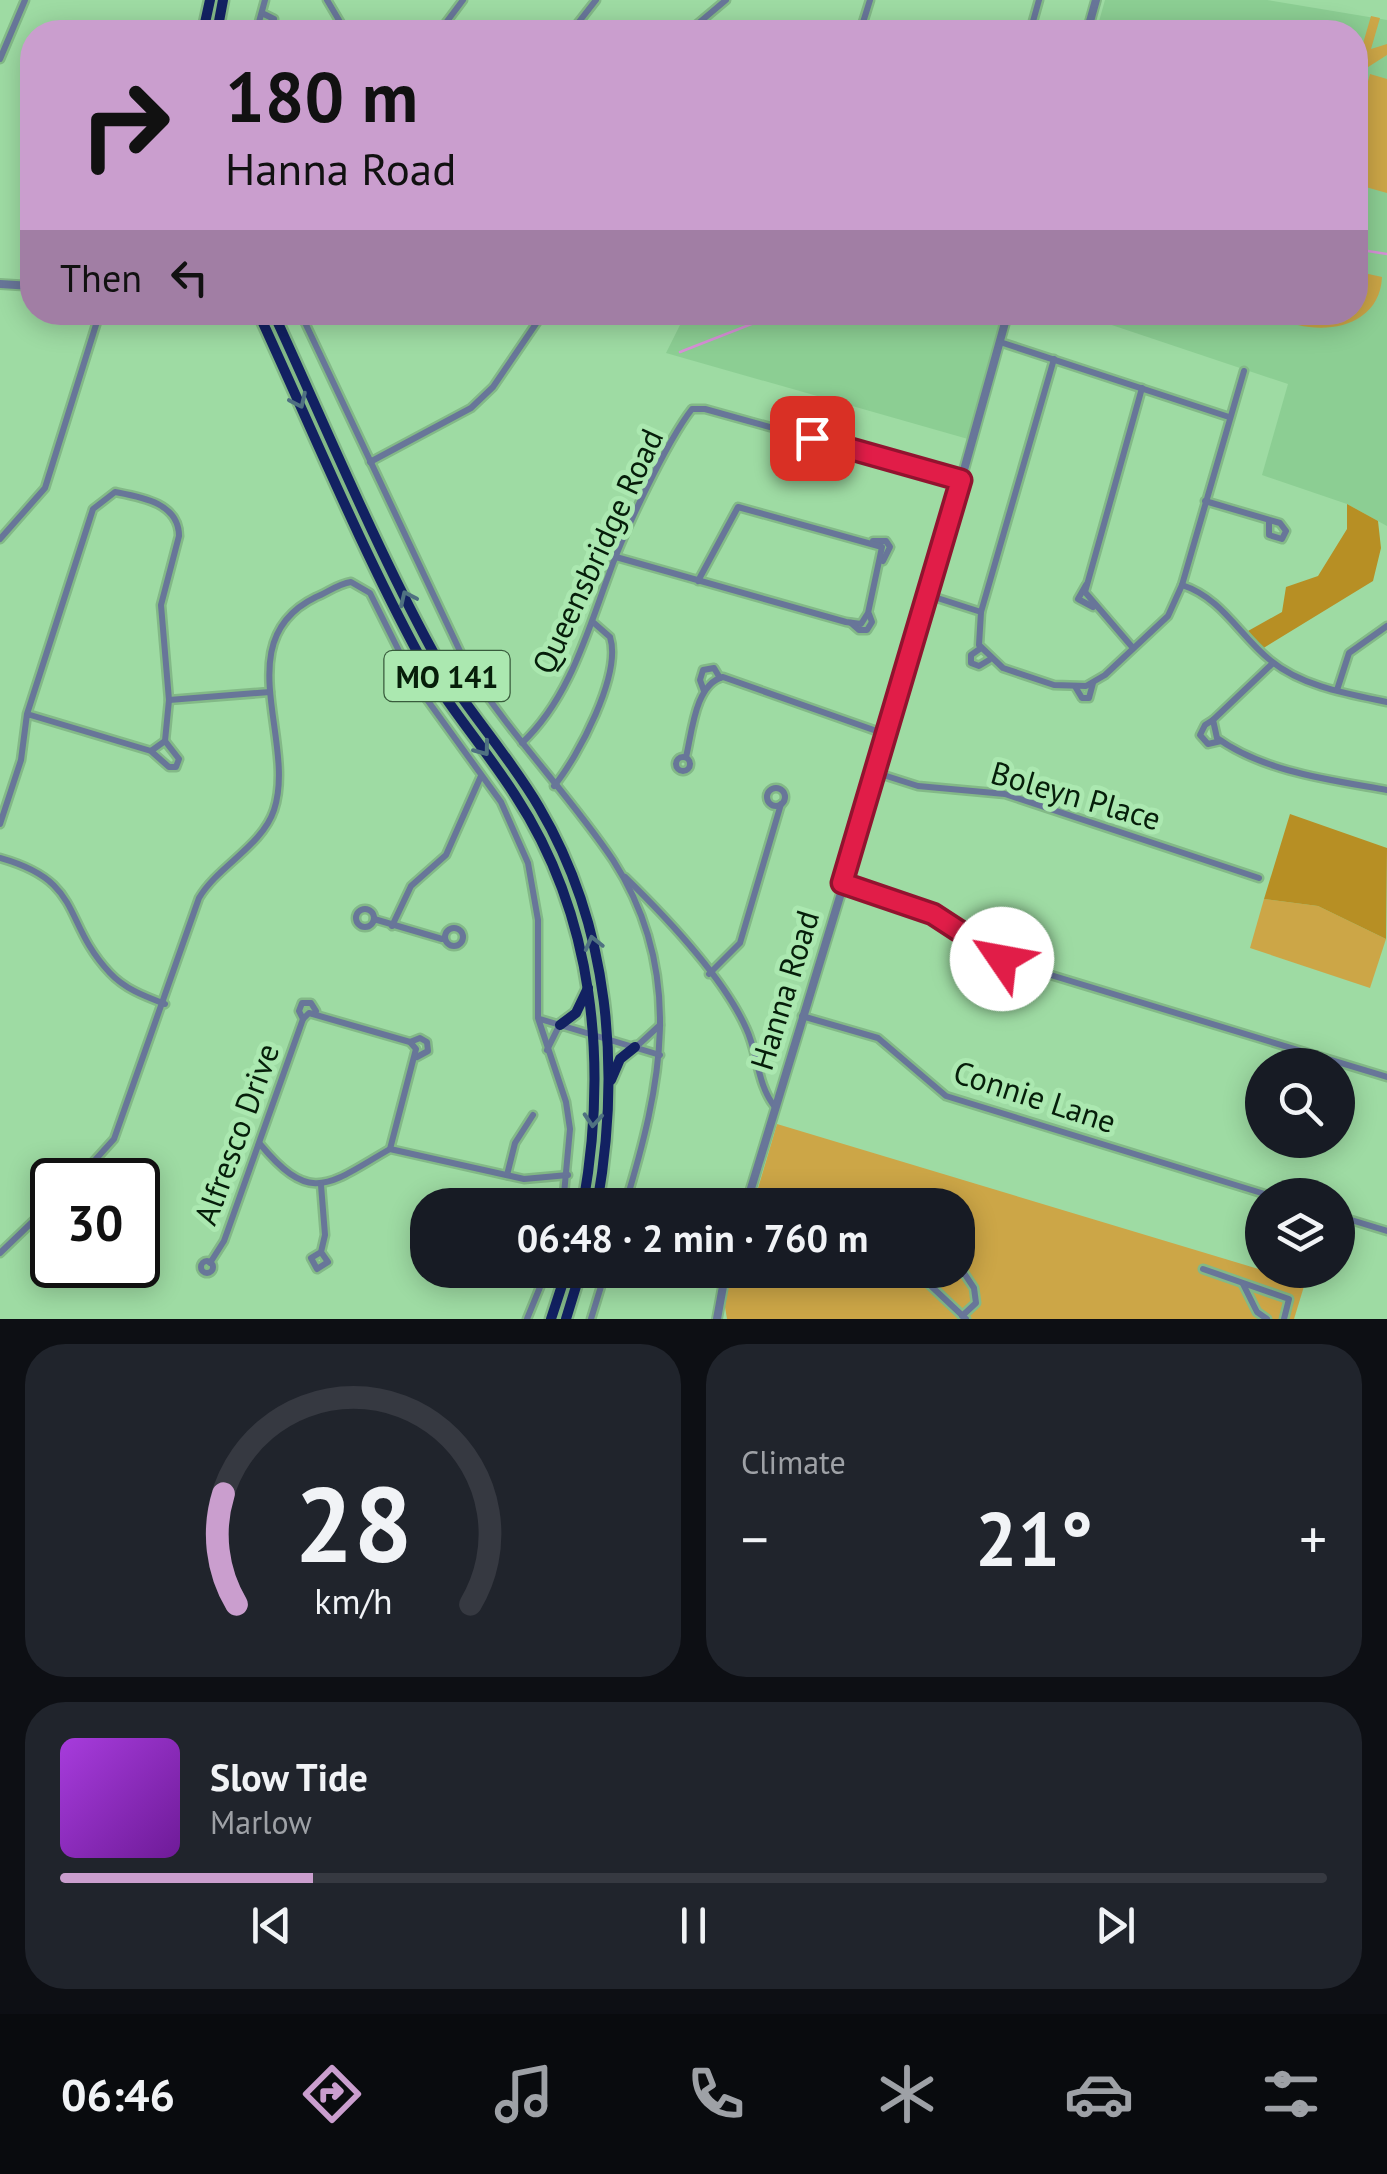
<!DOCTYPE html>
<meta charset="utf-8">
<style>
:root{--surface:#171b24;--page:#20242c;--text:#f1f3f6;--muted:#9ea1a6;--line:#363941;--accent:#ca9ece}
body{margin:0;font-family:"PT Sans",sans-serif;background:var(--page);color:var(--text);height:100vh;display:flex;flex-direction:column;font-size:38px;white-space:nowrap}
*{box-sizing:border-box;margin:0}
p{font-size:32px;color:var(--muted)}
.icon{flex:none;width:55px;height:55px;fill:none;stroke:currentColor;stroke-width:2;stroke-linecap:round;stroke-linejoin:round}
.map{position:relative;height:1319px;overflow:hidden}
.sheet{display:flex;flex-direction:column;gap:25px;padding:25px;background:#0d0f14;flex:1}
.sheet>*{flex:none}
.banner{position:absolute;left:20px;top:20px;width:1348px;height:305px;border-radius:40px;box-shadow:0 5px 25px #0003;background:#ca9ece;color:#111;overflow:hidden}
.fabs{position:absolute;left:1245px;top:1048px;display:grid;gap:20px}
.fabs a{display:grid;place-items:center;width:110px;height:110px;border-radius:50%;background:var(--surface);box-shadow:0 5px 25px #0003;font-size:50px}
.speed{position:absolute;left:30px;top:1158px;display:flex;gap:20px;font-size:50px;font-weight:700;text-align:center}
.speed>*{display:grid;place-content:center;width:130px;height:130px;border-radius:50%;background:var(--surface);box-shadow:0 5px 25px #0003;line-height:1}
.speed .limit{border:5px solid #111;border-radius:15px;background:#fff;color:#111}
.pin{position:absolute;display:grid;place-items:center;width:85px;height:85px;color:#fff;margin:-42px;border-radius:20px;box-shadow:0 5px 15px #0006}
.me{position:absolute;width:110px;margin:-55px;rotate:303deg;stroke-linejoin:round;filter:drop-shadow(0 0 8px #0008)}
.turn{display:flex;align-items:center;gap:35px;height:210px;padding:0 40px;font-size:45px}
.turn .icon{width:130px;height:130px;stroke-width:2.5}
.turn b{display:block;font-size:70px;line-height:85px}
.then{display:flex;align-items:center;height:95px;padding:0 40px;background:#0003;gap:20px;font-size:38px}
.big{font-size:75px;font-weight:800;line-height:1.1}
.sheet .card{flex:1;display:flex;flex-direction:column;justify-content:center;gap:15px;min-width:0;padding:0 35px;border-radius:40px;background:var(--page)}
.sheet .dial{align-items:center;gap:0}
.dial svg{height:260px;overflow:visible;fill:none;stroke:var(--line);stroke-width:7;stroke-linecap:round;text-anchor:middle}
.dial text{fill:var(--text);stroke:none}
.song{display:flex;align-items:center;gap:30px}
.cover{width:120px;height:120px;border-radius:15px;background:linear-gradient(135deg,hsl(280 70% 55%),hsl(280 70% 35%))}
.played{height:10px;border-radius:5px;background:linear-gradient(90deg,var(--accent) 20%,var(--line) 20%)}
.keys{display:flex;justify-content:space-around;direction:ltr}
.heat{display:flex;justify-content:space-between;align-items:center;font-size:55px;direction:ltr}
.sheet .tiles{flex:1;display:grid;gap:25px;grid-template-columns:1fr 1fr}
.card:last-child{grid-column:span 2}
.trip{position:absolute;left:410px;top:1188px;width:565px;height:100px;border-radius:40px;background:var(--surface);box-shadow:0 5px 25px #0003;font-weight:800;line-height:100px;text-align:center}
.menu{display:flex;height:160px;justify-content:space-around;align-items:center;background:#090b0e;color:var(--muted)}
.menu .icon{width:70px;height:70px}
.menu .current{color:var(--accent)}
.menu b{font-size:45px;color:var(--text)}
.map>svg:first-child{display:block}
.built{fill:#8cce93}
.green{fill:#cca647}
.forest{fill:#b78f24}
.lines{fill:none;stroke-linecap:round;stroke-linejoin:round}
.stream{stroke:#d790d7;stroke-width:2.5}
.minor-casing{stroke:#83b987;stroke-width:11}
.tertiary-casing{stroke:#83b987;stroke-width:12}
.trunk-casing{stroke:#83b987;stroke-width:15}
.minor{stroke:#687699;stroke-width:6}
.tertiary{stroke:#687699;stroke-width:8}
.trunk{stroke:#122162;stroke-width:10}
.oneway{stroke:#4f7181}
.route-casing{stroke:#92132f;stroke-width:25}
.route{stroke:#e11d48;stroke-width:18}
.labels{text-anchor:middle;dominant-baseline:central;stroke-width:10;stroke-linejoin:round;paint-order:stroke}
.shield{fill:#abe8b0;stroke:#385b3c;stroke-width:2.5}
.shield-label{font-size:30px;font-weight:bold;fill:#061e0a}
.street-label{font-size:32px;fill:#061e0a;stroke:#abe8b0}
</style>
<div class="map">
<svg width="1387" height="1319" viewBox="0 0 1387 1319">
<rect width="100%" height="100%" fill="#9edba3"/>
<g class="built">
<polygon points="1105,0 1267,0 1387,20 1387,526 1347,504 1262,475 1288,384 1076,313 1355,312 1355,32 1096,32"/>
<polygon points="686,313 686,312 1002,313 968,439 666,353"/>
</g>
<g class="green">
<polygon points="1371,16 1380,18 1371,49 1387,44 1387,55 1365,69 1355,104 1355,71"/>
<polygon points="1370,74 1387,79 1387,193 1355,184 1355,128"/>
<path d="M1355 271 1382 277C1380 322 1334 334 1298 325L1302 313 1355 312Z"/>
<polygon points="1264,899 1318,906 1386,939 1370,988 1250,948"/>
<polygon points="777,1124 1305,1283 1294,1319 727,1319 724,1301 733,1270 958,1270 958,1205 753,1205"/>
</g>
<g class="forest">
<polygon points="1347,504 1378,521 1381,548 1373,581 1262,649 1248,631 1282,612 1286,587 1318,576 1347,529"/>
<polygon points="1290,814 1387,848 1386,939 1318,906 1264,899"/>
</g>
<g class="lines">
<g class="stream">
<polyline points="1355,249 1387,254"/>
<polyline points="680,352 782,312"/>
</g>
<defs>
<g id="minor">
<polyline points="327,0 346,32"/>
<polyline points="264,14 274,19 269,29 259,22 265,0"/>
<polyline points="439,32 463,0"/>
<polyline points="571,32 596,0"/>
<polyline points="688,32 726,0"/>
<polyline points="860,32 870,0"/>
<polyline points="1030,32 1039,0"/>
<polyline points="0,59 25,0"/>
<path d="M300 312 467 666C510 735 568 793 613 860 686 973 661 1086 625 1205"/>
<polyline points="1000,342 1229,417"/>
<polyline points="370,462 471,408 493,387 544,312"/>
<polyline points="1205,501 1280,523 1286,531 1282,539 1269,535 1269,520"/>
<polyline points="0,539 45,488 100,312"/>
<polyline points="873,541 886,541 890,547 883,561"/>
<polyline points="616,557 846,622 861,624 868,613 882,547 738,507 698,581"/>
<polyline points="1086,585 1078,599 1093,607"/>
<polyline points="1182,585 1244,371"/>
<path d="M928 595 981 612 979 645 1003 668 1054 685 1086 686 1105 675 1168 616 1182 585C1222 598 1239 635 1270 660 1301 686 1348 694 1387 702"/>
<polyline points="981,612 1054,359"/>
<polyline points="851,623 859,630 867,630 872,622 869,614"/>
<polyline points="981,648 971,655 971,663 979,666 989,660"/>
<polyline points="1133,648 1085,592 1142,388"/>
<path d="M1273 663 1213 720 1217 738C1264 772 1331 780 1387 790"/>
<polyline points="1076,688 1082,698 1089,698 1093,683"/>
<polyline points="1337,690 1349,653 1387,626"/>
<polyline points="704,691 700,680 703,670 714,668 720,678"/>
<polyline points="169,700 270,692"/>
<polyline points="1213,720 1205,725 1200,735 1208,744 1221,741"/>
<path d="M522 743C569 699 587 633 609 574 623 534 667 441 692 409H705L961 480"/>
<polyline points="152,752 169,767 176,767 179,759 165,741"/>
<circle cx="683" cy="764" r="7"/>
<path d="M686 757C692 733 695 684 723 677L888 735"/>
<polyline points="877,773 918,786 1005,794 1259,878"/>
<path d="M554 786C578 757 622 674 610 637L594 623"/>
<circle cx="776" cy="797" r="9"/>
<path d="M0 824 21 760 27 714 93 509 115 492C141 497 179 503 179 536L161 605 169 700 165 741 151 751 27 714"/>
<path d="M0 858C85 882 61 921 110 973 125 989 144 996 165 1004"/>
<path d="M625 877C665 916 723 977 746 1028 758 1053 757 1085 775 1107"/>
<polyline points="842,883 933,913 995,956 1021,966 1387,1077"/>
<circle cx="365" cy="918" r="9"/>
<polyline points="374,919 442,939"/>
<polyline points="392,926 411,886 446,855 481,776"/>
<circle cx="454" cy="937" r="9"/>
<polyline points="709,974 740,943 781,804"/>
<polyline points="802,1016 878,1038 946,1096 1268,1195"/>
<polyline points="303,1019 299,1011 302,1003 311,1003 316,1011"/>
<polyline points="540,1019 660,1055"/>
<polyline points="410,1042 420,1038 427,1042 428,1051 417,1057"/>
<polyline points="636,1047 660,1025"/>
<polyline points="547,1050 559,1026"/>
<path d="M260 1144C312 1207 330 1183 390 1149L524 1179 568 1175"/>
<polyline points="507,1175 515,1143 533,1115"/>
<path d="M77 1180 114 1139 199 898C218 866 262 846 274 810 297 741 227 640 316 597 328 592 338 584 351 582L370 593 415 683 501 802 528 863 538 920V1018L566 1102 570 1129 563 1205"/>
<polyline points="321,1185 325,1235 321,1252 328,1262 317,1269 311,1258 321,1252"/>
<polyline points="750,1191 782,1205"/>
<polyline points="796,1205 813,1197 836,1205"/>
<polyline points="42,1213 52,1223"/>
<polyline points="1338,1216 1387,1231"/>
<polyline points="0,1253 52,1203"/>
<circle cx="207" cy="1267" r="6"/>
<polyline points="210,1263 224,1241 303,1019 309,1013 410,1042 416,1049 390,1149"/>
<polyline points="958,1264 974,1288 976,1303 962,1316"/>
<polyline points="85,1265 95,1274 102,1265"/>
<polyline points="1203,1269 1289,1299 1284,1319"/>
<polyline points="914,1270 966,1319"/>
<polyline points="1243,1284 1257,1312 1267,1319"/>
<polyline points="527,1319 547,1270"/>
<polyline points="591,1319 606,1270"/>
</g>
<g id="tertiary">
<polyline points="1087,32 1096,0"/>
<polyline points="0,284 32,286"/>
<polyline points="746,1205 901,696 1008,312"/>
<polyline points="717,1319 726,1270"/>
</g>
<g id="trunk">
<polyline points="203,32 210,0"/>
<polyline points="217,32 223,0"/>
<path d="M258 312C311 427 360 546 420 657 447 706 485 748 515 795 595 917 608 1064 583 1205"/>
<path d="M273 312C325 425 373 541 432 650 462 706 507 752 539 807 610 927 621 1070 597 1205"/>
<polyline points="560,1025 576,1013 588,988"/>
<polyline points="611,1080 620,1059 635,1047"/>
<polyline points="551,1319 567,1270"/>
<polyline points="566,1319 581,1270"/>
</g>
</defs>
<use href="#minor" class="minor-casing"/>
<use href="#tertiary" class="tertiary-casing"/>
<use href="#trunk" class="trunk-casing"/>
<use href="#minor" class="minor"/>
<use href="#tertiary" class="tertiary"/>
<use href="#trunk" class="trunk"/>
</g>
<defs><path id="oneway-chevron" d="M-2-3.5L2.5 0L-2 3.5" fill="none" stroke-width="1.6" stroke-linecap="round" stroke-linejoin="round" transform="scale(2.5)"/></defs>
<g class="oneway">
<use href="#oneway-chevron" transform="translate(299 401) rotate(65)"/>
<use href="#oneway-chevron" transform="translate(407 598) rotate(-115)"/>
<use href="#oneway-chevron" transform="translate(483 749) rotate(53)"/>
<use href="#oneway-chevron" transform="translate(593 943) rotate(-104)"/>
<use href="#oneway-chevron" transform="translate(593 1120) rotate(94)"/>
</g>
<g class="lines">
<defs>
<polyline id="route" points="812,438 961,480 842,883 933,914 1002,959"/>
</defs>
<use href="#route" class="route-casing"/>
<use href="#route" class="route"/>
</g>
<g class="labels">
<rect class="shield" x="384.5" y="651" width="125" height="50" rx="8"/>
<g class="shield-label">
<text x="447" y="676">MO 141</text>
</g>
<g class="street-label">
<text transform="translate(597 551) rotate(-65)">Queensbridge Road</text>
<text transform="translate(1076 795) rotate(16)">Boleyn Place</text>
<text transform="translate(784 990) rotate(-73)">Hanna Road</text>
<text transform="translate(1035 1096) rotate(18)">Connie Lane</text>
<text transform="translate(236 1134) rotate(-70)">Alfresco Drive</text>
</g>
</g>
</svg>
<div class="fabs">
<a><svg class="icon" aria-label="search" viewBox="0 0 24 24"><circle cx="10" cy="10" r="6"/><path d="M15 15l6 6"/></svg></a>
<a><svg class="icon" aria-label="layers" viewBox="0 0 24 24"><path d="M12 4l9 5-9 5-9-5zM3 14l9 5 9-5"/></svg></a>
</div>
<div class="speed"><div class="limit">30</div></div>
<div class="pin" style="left:812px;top:438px;background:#d93025"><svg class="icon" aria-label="arrive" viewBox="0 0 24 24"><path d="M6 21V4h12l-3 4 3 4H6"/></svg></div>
<svg class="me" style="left:1002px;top:959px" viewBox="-20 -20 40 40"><circle r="19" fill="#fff"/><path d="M0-13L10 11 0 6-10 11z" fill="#e11d48"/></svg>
<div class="trip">06:48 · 2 min · 760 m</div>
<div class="banner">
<div class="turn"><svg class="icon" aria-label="right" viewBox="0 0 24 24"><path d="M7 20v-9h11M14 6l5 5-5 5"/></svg><div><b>180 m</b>Hanna Road</div></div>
<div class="then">Then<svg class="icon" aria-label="left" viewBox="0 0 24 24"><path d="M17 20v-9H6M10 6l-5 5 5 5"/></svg></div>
</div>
</div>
<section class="sheet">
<div class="tiles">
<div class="card dial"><svg viewBox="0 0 100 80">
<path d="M14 69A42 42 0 1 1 86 69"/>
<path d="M14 69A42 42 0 0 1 10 35" stroke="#ca9ece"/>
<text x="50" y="56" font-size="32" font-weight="700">28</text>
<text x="50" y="72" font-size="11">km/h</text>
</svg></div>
<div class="card"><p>Climate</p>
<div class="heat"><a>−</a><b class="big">21°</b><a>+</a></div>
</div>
<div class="card">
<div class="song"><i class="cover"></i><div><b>Slow Tide</b><p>Marlow</p></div></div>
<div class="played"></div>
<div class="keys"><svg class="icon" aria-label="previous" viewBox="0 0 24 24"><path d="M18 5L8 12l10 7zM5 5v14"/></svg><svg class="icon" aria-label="pause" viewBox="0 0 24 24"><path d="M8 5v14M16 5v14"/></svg><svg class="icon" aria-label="next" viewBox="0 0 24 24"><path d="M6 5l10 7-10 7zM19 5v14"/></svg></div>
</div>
</div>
</section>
<nav class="menu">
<b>06:46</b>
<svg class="icon current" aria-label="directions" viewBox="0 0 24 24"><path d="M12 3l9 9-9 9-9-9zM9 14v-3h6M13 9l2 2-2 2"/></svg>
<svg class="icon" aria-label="music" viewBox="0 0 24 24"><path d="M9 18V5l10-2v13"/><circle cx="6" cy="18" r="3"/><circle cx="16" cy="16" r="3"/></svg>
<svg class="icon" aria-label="phone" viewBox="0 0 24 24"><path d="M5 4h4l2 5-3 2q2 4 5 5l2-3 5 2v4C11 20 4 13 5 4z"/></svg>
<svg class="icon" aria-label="climate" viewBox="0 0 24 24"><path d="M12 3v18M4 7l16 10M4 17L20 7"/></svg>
<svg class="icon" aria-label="car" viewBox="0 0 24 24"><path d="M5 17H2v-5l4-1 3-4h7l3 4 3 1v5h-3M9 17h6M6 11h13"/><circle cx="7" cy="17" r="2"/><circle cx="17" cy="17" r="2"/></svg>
<svg class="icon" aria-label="filters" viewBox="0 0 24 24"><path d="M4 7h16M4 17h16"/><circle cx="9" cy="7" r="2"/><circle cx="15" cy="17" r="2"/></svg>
</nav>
